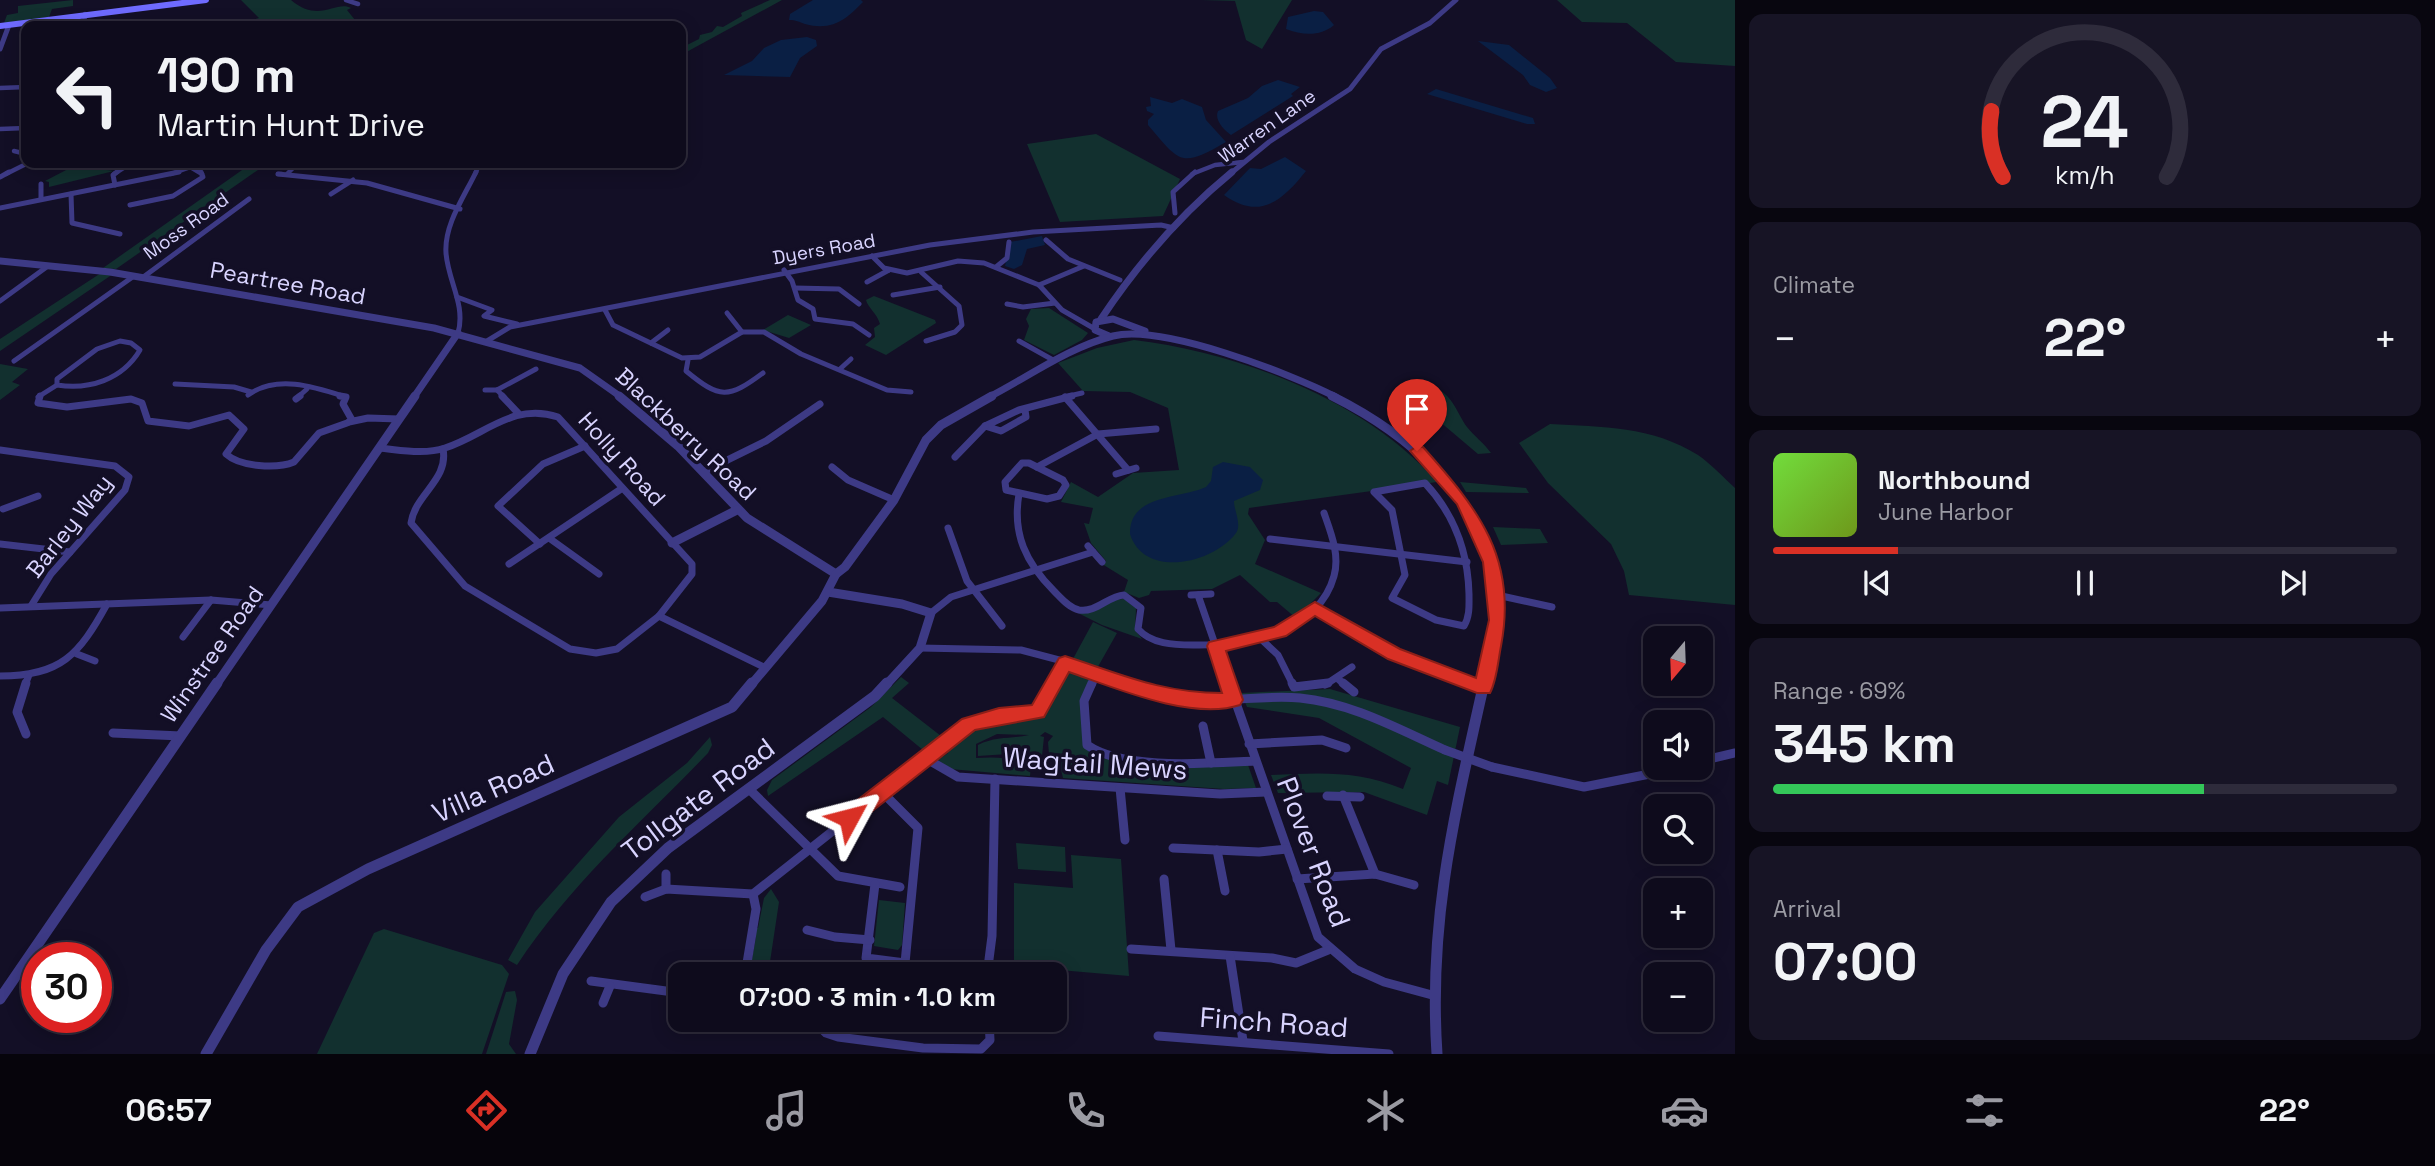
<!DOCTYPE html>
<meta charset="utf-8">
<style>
:root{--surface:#0e0b1c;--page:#171425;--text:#f1f3f6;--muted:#9b9ba3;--line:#2e2b3b;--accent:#d93025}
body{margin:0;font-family:"Space Grotesk",sans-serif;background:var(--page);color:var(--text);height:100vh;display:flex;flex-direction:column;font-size:26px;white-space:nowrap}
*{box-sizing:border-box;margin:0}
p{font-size:23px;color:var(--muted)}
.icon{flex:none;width:38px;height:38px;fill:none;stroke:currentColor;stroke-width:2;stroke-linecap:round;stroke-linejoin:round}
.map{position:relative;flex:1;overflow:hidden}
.drawer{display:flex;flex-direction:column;gap:14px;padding:14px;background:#08060f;width:700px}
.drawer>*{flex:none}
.banner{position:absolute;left:21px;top:21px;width:665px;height:147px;border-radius:14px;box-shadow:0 4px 18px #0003,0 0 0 2px var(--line);background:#0e0b1c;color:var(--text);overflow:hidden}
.needle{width:46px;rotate:199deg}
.tools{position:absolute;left:1643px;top:626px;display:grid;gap:14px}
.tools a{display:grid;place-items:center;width:70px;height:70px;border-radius:14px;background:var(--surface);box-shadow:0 4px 18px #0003,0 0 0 2px var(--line);font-size:35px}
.speed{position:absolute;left:21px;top:942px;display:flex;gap:14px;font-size:35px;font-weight:700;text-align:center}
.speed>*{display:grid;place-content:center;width:91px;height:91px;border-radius:50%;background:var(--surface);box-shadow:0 4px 18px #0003,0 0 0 2px var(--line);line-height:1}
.speed .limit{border:10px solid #d22;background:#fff;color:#111}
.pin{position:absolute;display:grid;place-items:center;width:60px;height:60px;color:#fff;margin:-72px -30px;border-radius:50% 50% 50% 0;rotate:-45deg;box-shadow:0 0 7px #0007}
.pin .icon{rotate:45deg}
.me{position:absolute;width:77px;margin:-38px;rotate:52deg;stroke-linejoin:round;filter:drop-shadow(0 0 5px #0008)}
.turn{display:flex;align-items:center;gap:24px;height:147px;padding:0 21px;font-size:32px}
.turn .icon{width:91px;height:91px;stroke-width:2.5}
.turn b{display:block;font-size:49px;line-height:60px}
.big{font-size:52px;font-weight:800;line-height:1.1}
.drawer .card{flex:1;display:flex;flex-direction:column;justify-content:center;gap:10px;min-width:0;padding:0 24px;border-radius:14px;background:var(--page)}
.drawer .dial{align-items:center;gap:0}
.dial svg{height:182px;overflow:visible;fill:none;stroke:var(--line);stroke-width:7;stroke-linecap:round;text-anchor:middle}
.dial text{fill:var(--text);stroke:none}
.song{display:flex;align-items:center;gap:21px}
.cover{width:84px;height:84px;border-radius:10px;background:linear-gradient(135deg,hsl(100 70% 55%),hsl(80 70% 35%))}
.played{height:7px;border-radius:4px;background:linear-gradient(90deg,var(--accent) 20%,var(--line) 20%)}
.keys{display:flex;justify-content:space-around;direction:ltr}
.heat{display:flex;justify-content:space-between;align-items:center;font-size:38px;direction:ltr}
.charge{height:10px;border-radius:5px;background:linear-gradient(90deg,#34c759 69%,var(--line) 0)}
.trip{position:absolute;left:668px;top:962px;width:399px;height:70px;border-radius:14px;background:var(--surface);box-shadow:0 4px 18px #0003,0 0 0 2px var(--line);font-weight:800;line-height:70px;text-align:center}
.tabs{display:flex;height:112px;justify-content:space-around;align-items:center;background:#06040b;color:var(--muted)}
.tabs .icon{width:49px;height:49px}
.tabs .active{color:var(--accent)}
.tabs b{font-size:32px;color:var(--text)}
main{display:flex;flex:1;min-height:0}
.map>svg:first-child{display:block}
.green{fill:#12302f}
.water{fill:#0a1f44}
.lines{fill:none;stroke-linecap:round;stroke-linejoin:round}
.minor-far3{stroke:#3d3a85;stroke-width:4.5}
.minor-far2{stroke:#3d3a85;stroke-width:5}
.minor-far1{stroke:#3d3a85;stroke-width:7}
.minor{stroke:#3d3a85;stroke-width:9}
.tertiary-far3{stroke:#3d3a85;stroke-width:5}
.tertiary-far2{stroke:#3d3a85;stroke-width:7}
.tertiary-far1{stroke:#3d3a85;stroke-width:9}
.tertiary{stroke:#3d3a85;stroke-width:11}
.secondary{stroke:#6f6bff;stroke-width:6}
.minor-bridge{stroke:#3d3a85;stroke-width:9}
.route{fill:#d93025;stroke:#8d1f18;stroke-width:2}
.labels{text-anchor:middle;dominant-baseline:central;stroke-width:7;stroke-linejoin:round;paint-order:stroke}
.far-street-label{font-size:19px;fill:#d9d4ff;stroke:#130f26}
.street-label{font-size:23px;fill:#d9d4ff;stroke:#130f26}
.near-street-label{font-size:28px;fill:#d9d4ff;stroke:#130f26}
</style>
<main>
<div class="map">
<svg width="1735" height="1054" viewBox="0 0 1735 1054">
<rect width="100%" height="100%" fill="#130f26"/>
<g class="green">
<polygon points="73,0 73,6 52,9 49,17 4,23 7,15 18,13 18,6"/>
<path d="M241 0H291C319 24 336 0 351 8L347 10 355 20 353 26H230L259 18Z"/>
<polygon points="770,0 782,0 681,55 681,48 699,39 700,35 712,32 717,26 723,27 742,16 741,13"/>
<polygon points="1201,0 1292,0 1262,49 1246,40 1235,1"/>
<polygon points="1557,0 1735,0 1735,66 1676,62 1627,23 1582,22"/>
<polygon points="1096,134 1180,179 1163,216 1060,222 1027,144"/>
<polygon points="54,163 114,171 49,187 49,182 45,181 70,168"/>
<polygon points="252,163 268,163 116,269 103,268"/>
<polygon points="101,273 113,274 0,351 0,339"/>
<path d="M874 296 935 320 936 323 886 355 865 345 875 337 874 328 880 324C877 313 868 308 866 300Z"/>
<polygon points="1049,308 1088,333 1082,340 1054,355 1024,340 1029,326 1026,319 1031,309"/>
<polygon points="788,315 811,325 789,338 763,330"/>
<path d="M1134 340C1238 352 1367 401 1437 482L1249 508 1248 514 1265 540 1255 564 1321 593 1296 618 1277 602H1270L1240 575 1212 589 1151 591 1149 595 1139 598 1124 592 1128 580 1102 564 1106 561 1091 543 1084 523 1089 524 1093 508 1061 502 1071 482 1098 497 1133 473 1179 470 1168 408 1130 392 1083 391 1058 363 1097 348Z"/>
<polygon points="0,364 28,369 12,382 20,385 0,400"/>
<path d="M1429 388C1451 388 1457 414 1467 427 1474 436 1484 443 1491 453L1478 454 1439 421 1444 416 1442 412 1421 397Z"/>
<path d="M1550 424C1602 427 1652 426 1698 455 1711 464 1723 477 1735 488V605L1629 595 1624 571 1611 544 1548 483 1519 443Z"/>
<polygon points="1460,482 1526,488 1529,493 1466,492"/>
<polygon points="1493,527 1540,529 1548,543 1501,545"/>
<path d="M1124 599 1136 608 1135 630 1142 639 1102 625 1078 613C1097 614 1106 598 1124 599Z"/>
<path d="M1093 622 1117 633 1082 695 1085 747 1098 758 1212 766 1248 765 1256 788 1224 789 1063 778 1059 761 1049 754 1048 742 1053 736 1045 732 1040 736 1044 737 1042 756 1034 763 1008 754 978 756V745C996 736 1013 739 1029 735L997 734 976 744V758C995 757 1013 757 1031 765L1030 776 950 769 938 760 948 753 943 750C957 739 970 726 988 721 1004 718 1027 725 1041 714 1053 703 1056 683 1062 671L1067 670Z"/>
<polygon points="901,677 909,683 892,698 941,736 923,750 883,717 768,796 767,790 772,780 871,707"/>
<path d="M1330 689 1460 727 1448 785 1437 781 1427 815 1364 792 1278 793 1271 775C1321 773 1356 770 1403 789L1411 768 1319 718 1247 707 1241 693Z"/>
<path d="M710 737 712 745 708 753C640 824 572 882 517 965L508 960 535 912 619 817 687 763Z"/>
<polygon points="1016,843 1065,847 1066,872 1018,869"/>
<polygon points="1071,855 1121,859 1129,976 1014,966 1014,883 1073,888"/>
<polygon points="771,889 779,902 768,975 749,975 756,937 754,928 758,928 764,898"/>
<polygon points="879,900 905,903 902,945 898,950 874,946"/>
<polygon points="384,929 502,965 509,974 482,1054 317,1054 374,933"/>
<polygon points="515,991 517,1000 509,1044 516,1054 486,1054 506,992"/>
</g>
<g class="water">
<path d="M813 0H861L863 2C848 17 834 32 805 24 799 22 796 20 789 20L790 14Z"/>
<path d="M1314 11 1323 12 1334 25C1320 37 1302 35 1286 29L1288 17Z"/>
<polygon points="807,37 816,40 817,46 800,58 790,77 724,75 752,61 764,48 781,40"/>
<polygon points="1478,41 1509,45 1550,78 1557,88 1546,92 1530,85 1523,75"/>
<path d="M1278 80 1300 87 1291 94 1293 96 1231 135C1224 130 1214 120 1218 111L1248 98 1262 86Z"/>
<polygon points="1436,89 1533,118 1535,124 1527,124 1427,94"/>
<path d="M1150 97 1172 103 1182 99 1202 107 1206 120 1226 142C1180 169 1180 162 1148 125V120L1154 114 1147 111 1146 107 1151 106Z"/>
<path d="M1285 157 1306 171C1283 200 1260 221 1224 195L1250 168 1261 169Z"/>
<polygon points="1042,236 1045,245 1027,249 1022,265 1014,269 1005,266 1010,242"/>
<path d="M1223 462 1250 467 1263 480 1260 490 1234 501C1234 511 1242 524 1236 533 1213 564 1144 579 1130 534 1129 494 1180 499 1206 487L1211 481 1213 467Z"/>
</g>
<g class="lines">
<g class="minor-far3">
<polyline points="346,0 358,4"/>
<polyline points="84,26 85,14"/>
<polyline points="0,88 26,87"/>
<polyline points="0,129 26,128"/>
<polyline points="14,151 26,154"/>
<polyline points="192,168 202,174"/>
<polyline points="6,174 28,163"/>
<polyline points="114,174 131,163"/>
<polyline points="171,174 202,163"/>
<polyline points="278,174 282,174"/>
<polyline points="287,174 298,163"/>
<polyline points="475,174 480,163"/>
<polyline points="1192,174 1215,165 1243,162"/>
</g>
<g class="minor-far2">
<polyline points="278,174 367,183 460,209"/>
<polyline points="0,177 9,172"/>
<polyline points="41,184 41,199"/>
<polyline points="115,185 113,175 117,172"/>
<polyline points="71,194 72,223 120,234"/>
<polyline points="331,194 353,180"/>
<polyline points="130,205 173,196 203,177 201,172"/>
<polyline points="0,208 179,172"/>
<polyline points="1175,213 1173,192 1195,172"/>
<polyline points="1046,240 1068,259 1120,280"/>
<polyline points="872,256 884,268 907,273 958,261 984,263 1039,285 1062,310 1095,329"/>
<polyline points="996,267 1007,258 1009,242"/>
<polyline points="784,270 792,281 798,300 813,309 815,319 853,324 869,335"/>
<polyline points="921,272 959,306 962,325 955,332 926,341"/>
<polyline points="142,278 249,199"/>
<polyline points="867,282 889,270"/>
<polyline points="1039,285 1084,266"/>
<polyline points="795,288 839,289 859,304"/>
<polyline points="893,295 940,287"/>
<polyline points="457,297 492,310 484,316 517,324"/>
<polyline points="0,301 48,266"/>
<polyline points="1007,304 1023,307 1055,303"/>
<polyline points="605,310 613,325 682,358 700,357 742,332 764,332 801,354 887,390 911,392"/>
<polyline points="727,313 742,332"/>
<path d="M458 333C466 305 448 281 446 253 444 225 464 197 476 172"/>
<path d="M120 341 131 343 140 350C122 380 89 390 57 385V379L97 349Z"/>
<polyline points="487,341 510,327 930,245 1033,232 1161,225 1174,228"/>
<polyline points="1019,341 1053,360"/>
<polyline points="651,343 668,330"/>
<path d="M688 360 686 371C720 399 728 399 763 373"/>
<polyline points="14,361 134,276"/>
<polyline points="840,369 851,359"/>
<polyline points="175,384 234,387 251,392"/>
<polyline points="485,390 497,390 536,369"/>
<polyline points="497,390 504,397"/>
<path d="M248 395C277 374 315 387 346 397"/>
<polyline points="38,397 57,385"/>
<polyline points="298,397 307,389"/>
<polyline points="1065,397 1082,393"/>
</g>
<g class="minor-far1">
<path d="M40 396 38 403 67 407 131 399 142 403 148 421 189 426 229 415 244 429 226 454C240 467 277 469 294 462L319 433 347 423"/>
<polyline points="340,396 346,397 343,404 352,420"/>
<polyline points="502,396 518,413"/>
<polyline points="1065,397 1128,470"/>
<polyline points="296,399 300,396"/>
<polyline points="1025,410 1026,417 1001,431 985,426 1019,410 1072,396"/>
<polyline points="349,422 368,418 399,419"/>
<path d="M379 448C401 450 424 455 445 448 485 435 513 402 558 417L692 564V574L659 616 766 668"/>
<path d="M443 449C449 480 415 494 411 523L465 586 570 649 596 653 617 649 659 616"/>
<polyline points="0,450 115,466 129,477 125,490 51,574 31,606"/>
<polyline points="955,457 985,426"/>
<polygon points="1022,463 1029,463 1063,480 1066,485 1059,496 1047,499 1006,490 1005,482"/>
<polyline points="832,467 848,480 894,500"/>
<polyline points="1037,467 1098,434 1156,429"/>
<polyline points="703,472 766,441 820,404"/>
<polyline points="1116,474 1136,468"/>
<path d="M1425 483C1454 514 1468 551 1469 594 1469 605 1470 616 1464 626L1436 620 1392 598 1405 575 1392 510 1374 492Z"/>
<path d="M1019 494C1012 534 1026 563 1054 591 1061 598 1069 608 1079 610 1096 613 1108 596 1124 595L1141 608 1138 629C1151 644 1174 645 1193 645 1243 646 1318 634 1334 576 1340 555 1331 533 1324 513"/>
<polyline points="3,509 38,496"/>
<polyline points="948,528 967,581 1002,626"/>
<polyline points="549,538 599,574"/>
<polyline points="1270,539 1467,562"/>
<polyline points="0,544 70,552"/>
<polyline points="540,544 498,506 543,464 585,446"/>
<polyline points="1088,546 1102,562"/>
<polyline points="509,564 621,489"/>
<polyline points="1191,595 1211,594"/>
<polyline points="1198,595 1229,685"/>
<polyline points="1497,595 1552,607"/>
<polyline points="0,608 211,600 271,605"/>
<polyline points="1315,608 1394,654 1474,685"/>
<polyline points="931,613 951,597 1093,552"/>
<polyline points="183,637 211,600"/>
<polyline points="1261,639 1278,655 1293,685"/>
<polyline points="920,648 1021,650 1059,660 1126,685"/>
<polyline points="77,654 95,661"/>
<path d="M0 676C61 676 79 655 107 604"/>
<polyline points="1337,678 1345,685"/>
<polyline points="25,685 29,675"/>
<polyline points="1053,685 1065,663"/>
<polyline points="1092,685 1096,675"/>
<polyline points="1325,685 1352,667"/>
</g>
<g class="minor">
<polyline points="26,683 17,712 26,734"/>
<path d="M1092 683 1084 701 1087 745C1124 771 1210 763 1255 761"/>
<path d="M1121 683C1148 693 1175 700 1204 700 1236 701 1268 695 1300 698 1352 703 1398 729 1445 750"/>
<polyline points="1229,683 1318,937 1355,969 1384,982 1432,995"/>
<polyline points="1292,683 1294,687 1328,683"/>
<polyline points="1343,683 1354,692"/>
<polyline points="1470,683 1483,688"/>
<polyline points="1203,726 1211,763"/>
<polyline points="113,733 181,736"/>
<polyline points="1249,744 1322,740 1346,748"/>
<polyline points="925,758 958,777 1220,794 1266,792"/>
<polyline points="1701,761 1735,753"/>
<polyline points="1492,767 1584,787 1680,768"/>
<polyline points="1120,788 1125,840"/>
<polyline points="749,789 838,876 900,887"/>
<polyline points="882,792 969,724 998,715 1038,712 1054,683"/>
<polyline points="1343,795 1375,874"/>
<polyline points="1327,796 1360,797"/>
<polyline points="1173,848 1259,852 1287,849"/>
<polyline points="1217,850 1225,891"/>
<polyline points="666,874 666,889"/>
<polyline points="1164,879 1171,950"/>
<polyline points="1297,879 1375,874 1414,885"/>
<polyline points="645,897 666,889 753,894 882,792 918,828 905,963 866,958 875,884"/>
<polyline points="807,930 835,937 870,940"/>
<polyline points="1131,949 1272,958 1296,963 1328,950"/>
<polyline points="1230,956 1243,1041"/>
<polyline points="745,975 756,909 753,894"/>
<polyline points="987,975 992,936 995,779"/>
<polyline points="591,981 681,993"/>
<polyline points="603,1003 610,986"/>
<polyline points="813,1020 826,1033 838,1037 923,1048 981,1049 990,1040 989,1020"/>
<polyline points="1158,1036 1389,1054"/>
</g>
<g class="tertiary-far3">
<polyline points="0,49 9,25"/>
<polyline points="1230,174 1269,142 1350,89 1381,49 1430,23 1456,0"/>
</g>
<g class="tertiary-far2">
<polyline points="0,261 110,272 434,328 580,368 621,397"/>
<path d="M1101 319C1137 265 1182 213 1232 172"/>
<polyline points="1109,336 1095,330 1096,322 1113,319 1145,331"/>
<polyline points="414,397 458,333"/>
<path d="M989 397C1028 377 1069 347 1113 336 1162 324 1289 373 1336 397"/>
</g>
<g class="tertiary-far1">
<polyline points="619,396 678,446 747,518 836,574"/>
<path d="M1332 396C1408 434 1481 495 1493 584 1494 596 1498 610 1497 621 1494 642 1488 664 1484 685"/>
<polyline points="672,543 737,510"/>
<polyline points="828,592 902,604 931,613 920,648 886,685"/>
<polyline points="216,685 415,396"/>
<polyline points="751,685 822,601 836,574 845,567 894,500 926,440 941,425 992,396"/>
</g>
<g class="tertiary">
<polyline points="0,999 217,683"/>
<polyline points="206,1054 266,950 298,907 368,869 732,707 752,683"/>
<polyline points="530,1054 563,974 611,902 668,848 875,696 887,683"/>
<path d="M1437 1054C1428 919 1455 813 1484 683"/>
</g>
<polyline class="secondary" points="0,26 206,0"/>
<polyline class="minor-bridge" points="1445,750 1492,767"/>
</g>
<path class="route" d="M1417 446 1423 447C1478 509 1518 558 1501 646 1498 661 1497 680 1490 693H1477L1388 659 1315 616 1286 636 1226 651 1243 700 1240 705C1192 721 1115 688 1069 672L1044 717 975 730 856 824 849 827 842 824 839 818 842 812 962 719 999 708 1032 705 1059 658 1065 656C1121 674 1161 693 1222 693L1207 646 1209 642 1274 627 1315 602 1400 649 1476 678 1489 620 1483 562 1457 504 1410 451Z"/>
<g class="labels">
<g class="far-street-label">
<text transform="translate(1267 126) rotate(-35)">Warren Lane</text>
<text transform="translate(186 226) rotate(-36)">Moss Road</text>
<text transform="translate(824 249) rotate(-10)">Dyers Road</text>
</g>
<g class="street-label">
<text transform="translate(288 283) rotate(10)">Peartree Road</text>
<text transform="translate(686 434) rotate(43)">Blackberry Road</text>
<text transform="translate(622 459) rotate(48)">Holly Road</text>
<text transform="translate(69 526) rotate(-52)">Barley Way</text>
<text transform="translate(212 654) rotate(-55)">Winstree Road</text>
</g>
<g class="near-street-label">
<text transform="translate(1095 763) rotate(4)">Wagtail Mews</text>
<text transform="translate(493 788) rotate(-24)">Villa Road</text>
<text transform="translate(698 799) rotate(-37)">Tollgate Road</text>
<text transform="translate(1314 852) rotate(69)">Plover Road</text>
<text transform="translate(1274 1022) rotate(4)">Finch Road</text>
</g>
</g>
</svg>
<div class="tools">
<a><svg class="needle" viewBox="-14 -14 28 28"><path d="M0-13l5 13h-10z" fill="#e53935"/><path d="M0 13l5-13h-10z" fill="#9b9ba3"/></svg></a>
<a><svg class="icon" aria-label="sound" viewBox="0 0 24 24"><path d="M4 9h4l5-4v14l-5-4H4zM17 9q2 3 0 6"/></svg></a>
<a><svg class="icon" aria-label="search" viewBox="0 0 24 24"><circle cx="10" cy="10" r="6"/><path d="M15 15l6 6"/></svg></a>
<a>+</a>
<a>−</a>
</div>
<div class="speed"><div class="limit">30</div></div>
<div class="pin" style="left:1417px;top:451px;background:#d93025"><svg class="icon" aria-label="arrive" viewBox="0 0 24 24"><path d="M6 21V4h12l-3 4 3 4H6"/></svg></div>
<svg class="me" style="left:849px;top:818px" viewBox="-20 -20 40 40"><path d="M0-17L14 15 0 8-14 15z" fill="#d93025" stroke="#fff" stroke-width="4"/></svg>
<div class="trip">07:00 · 3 min · 1.0 km</div>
<div class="banner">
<div class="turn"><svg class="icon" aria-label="left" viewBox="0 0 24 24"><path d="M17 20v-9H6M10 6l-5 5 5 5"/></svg><div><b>190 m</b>Martin Hunt Drive</div></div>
</div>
</div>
<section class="drawer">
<div class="card dial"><svg viewBox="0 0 100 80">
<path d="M14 69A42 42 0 1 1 86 69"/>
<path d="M14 69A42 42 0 0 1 9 40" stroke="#d93025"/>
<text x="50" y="56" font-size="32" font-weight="700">24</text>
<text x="50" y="72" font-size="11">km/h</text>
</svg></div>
<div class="card"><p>Climate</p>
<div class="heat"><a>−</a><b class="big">22°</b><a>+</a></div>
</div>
<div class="card">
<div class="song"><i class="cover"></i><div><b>Northbound</b><p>June Harbor</p></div></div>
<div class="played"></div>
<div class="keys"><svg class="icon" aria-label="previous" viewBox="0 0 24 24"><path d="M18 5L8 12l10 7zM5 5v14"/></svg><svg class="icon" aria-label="pause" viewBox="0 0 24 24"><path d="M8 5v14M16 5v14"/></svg><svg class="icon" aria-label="next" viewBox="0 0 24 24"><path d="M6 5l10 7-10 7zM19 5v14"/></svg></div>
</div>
<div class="card"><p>Range · 69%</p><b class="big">345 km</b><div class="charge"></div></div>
<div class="card"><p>Arrival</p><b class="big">07:00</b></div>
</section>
</main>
<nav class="tabs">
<b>06:57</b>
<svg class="icon active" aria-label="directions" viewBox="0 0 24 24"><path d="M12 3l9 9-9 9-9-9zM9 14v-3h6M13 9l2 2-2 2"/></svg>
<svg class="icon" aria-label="music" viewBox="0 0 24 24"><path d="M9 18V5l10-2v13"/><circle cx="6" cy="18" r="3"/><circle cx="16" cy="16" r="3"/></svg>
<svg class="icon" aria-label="phone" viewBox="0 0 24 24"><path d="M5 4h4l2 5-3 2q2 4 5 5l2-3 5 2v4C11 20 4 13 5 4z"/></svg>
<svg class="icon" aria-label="climate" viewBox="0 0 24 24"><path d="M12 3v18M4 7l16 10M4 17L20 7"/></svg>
<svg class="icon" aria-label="car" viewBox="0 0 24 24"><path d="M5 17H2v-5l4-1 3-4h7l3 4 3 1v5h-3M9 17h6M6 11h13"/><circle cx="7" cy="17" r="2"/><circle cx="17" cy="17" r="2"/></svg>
<svg class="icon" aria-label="filters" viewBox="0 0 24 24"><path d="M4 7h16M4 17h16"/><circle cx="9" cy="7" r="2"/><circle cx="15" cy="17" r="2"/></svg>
<b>22°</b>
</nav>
